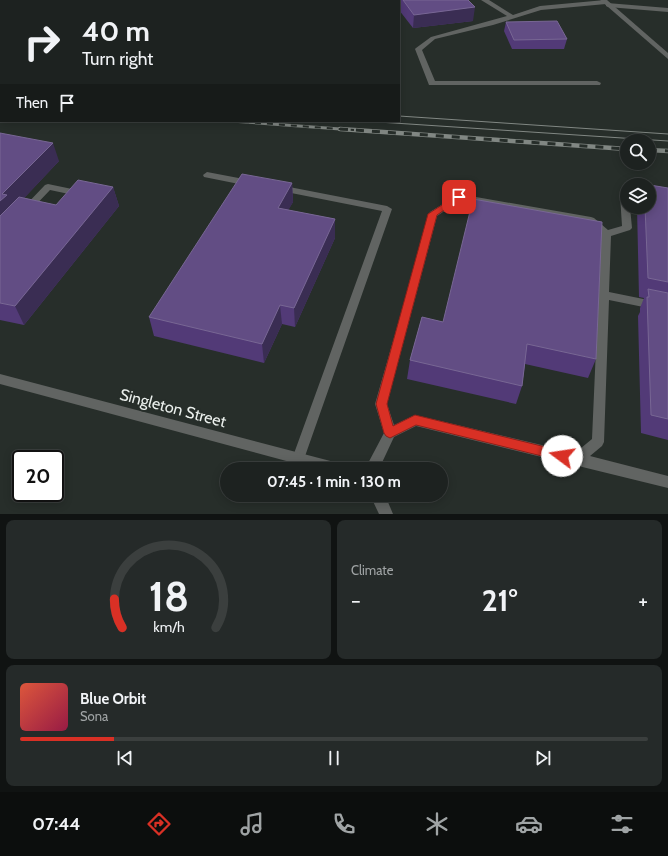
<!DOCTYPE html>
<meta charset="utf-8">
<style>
:root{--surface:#1d2220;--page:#252a29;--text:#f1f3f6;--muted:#a0a4a5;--line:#3b3f3e;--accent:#d93025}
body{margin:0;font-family:Cabin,sans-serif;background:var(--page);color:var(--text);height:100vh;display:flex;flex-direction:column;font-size:15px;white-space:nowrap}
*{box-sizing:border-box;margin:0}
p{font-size:13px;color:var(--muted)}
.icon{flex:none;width:22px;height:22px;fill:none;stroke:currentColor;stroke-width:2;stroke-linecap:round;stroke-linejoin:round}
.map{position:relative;height:514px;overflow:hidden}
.side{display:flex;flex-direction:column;gap:6px;padding:6px;background:#101312;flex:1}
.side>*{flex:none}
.guide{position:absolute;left:0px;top:0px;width:400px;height:122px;box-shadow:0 2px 10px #0003,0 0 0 1px var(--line);background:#1d2220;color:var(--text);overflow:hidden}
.buttons{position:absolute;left:620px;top:134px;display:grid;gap:8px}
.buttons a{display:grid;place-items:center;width:36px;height:36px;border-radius:50%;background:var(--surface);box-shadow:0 2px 10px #0003,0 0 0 1px var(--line);font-size:20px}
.speed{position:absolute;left:12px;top:450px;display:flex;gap:8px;font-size:20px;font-weight:700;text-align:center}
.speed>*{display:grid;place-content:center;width:52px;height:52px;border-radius:50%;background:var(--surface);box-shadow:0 2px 10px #0003,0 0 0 1px var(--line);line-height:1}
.speed .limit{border:2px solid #111;border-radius:6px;background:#fff;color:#111}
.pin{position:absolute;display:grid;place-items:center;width:34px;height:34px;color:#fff;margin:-17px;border-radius:8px;box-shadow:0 2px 6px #0006}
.me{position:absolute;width:44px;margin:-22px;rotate:284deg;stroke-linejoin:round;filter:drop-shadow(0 0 3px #0008)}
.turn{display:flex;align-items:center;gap:14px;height:84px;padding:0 16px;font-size:18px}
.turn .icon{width:52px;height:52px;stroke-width:2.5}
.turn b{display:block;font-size:28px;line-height:34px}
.then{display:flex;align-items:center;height:38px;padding:0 16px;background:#0003;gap:8px;font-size:15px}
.big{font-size:30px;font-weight:700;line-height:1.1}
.side .widget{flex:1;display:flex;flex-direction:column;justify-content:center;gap:6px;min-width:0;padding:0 14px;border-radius:8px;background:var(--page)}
.side .dial{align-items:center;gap:0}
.dial svg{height:104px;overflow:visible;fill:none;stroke:var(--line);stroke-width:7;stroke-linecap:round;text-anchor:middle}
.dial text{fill:var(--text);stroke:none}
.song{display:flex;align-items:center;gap:12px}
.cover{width:48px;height:48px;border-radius:6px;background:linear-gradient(135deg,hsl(10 70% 55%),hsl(340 70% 35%))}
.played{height:4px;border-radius:2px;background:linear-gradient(90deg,var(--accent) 15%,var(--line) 15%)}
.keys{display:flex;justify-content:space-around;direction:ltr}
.heat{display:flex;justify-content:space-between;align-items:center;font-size:22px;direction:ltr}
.side .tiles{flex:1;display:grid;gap:6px;grid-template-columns:1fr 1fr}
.widget:last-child{grid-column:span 2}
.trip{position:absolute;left:220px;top:462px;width:228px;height:40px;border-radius:20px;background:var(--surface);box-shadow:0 2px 10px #0003,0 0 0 1px var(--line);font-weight:700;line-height:40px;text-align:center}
.menu{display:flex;height:64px;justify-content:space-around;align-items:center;background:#0c0e0d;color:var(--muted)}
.menu .icon{width:28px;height:28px}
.menu .current{color:var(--accent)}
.menu b{font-size:18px;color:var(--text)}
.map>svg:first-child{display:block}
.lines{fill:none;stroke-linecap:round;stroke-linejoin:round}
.service{fill:#616462;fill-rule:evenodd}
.minor{fill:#616462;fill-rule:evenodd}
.tertiary{fill:#616462;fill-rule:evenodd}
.tram{stroke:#818783;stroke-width:1}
.rail-far1-casing{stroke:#818783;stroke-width:3}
.rail-casing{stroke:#818783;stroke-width:4.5}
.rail-far1{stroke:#272e2a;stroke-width:2;stroke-dasharray:6;stroke-linecap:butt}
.rail{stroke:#272e2a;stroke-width:3;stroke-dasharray:8;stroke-linecap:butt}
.wall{fill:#523a77}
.shaded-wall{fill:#3a2d53}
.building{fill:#624d84;stroke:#786794}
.route{fill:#d93025;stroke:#8d1f18}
.labels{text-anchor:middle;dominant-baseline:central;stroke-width:4;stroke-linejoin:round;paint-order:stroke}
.near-street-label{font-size:16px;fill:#ebf0ed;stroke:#272e2a}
</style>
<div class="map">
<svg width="668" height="514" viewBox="0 0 668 514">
<rect width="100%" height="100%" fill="#272e2a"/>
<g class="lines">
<g class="service">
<polygon points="481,0 489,0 513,15 540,6 605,0 607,1 607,3 668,8 668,12 608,7 606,6 606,4 541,10 493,25 435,39 422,50 435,81 597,81 601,83 600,85 429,85 415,49 416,48 431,37 507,16"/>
<polygon points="207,172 249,180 253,183 249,186 204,177 203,175"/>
<polygon points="48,184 72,189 74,191 69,194 50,190 30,211 24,211 22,209 24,207 45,185"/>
<polygon points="279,185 387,206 392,209 304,459 303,463 298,465 293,463 292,459 382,211 276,190 274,188"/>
<path d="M627 192V207H630L632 228 630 230 611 236 609 292 668 304V312L609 300 604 442 602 446 590 456 668 476V488L416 426 394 437 379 469H365L384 433 375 404 430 212 459 194 591 217 594 218 608 230 622 226 620 195 622 193ZM461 200 588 223 601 235 592 439 575 453 415 415 394 425 387 404 437 216Z"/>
</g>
<g class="minor">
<polygon points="0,374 338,463 343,465 345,469 316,469 0,384"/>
<polygon points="370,495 385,495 393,514 379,514"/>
</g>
<polygon class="tertiary" points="600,0 607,0 668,53 668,59"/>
<g class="tram">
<polyline points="399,116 668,134"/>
<polyline points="363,121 668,141"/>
</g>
<defs>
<polyline id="rail-far1" points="231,121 354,130"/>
<g id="rail">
<polyline points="340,129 627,149"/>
<polyline points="649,150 668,151"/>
</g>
</defs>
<use href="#rail-far1" class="rail-far1-casing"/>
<use href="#rail" class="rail-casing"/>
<use href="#rail-far1" class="rail-far1"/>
<use href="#rail" class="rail"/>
</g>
<g class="wall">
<polygon points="398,0 468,0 473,21 413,28 399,10 399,1 398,1"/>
<polygon points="506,22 567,39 564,49 512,49 504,31"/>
<polygon points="0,133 59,161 24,198 56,205 113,187 119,206 24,325 0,320"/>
<polygon points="292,183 293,202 288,210 335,219 335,238 295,327 282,324 264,363 154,336 149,317"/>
<polygon points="644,184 668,188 668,440 641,433 638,316 640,312 640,308 644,298 639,297 637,207 649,207 649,185 644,185"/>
<polygon points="422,317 596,359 588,378 525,364 522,386 516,404 407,379 410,360"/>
</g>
<g class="shaded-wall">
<polygon points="475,7 473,21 413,28 414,15"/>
<polygon points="53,143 59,161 13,210 0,228 0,201 2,194"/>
<polygon points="292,183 293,202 279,227 278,208"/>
<polygon points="113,187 119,206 24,325 15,306"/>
<polygon points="335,219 335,238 295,327 294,308"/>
<polygon points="280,305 282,324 264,363 262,344"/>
</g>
<g class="building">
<polygon points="403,0 468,0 475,7 414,15"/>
<polygon points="557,21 567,39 514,40 506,22"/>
<polygon points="0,133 53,143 2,194 7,195 0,201"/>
<polygon points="242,174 292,183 278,208 335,219 294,308 280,305 262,344 149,317"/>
<polygon points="78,180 113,187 15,306 0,303 0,216 19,197 56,205"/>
<polygon points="644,184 668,188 668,282 648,278 645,207 649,207 649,185 644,185"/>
<polygon points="473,199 602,222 596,359 527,344 522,386 410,360 422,317 443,322"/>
<polygon points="648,289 668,293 668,419 651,415 647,297 649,297"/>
</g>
<polygon class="route" points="459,194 463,197 462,198 437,215 387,404 393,426 415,415 562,451 566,452 568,456 566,460 562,461 416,425 390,438 386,436 384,433 376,404 428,214"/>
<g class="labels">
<g class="near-street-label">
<text transform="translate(173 408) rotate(15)">Singleton Street</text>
</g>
</g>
</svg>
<div class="buttons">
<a><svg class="icon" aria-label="search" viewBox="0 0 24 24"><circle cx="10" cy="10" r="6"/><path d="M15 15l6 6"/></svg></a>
<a><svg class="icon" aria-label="layers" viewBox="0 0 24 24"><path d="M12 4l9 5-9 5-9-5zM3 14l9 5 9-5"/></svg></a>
</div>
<div class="speed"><div class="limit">20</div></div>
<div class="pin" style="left:459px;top:197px;background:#d93025"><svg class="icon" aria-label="arrive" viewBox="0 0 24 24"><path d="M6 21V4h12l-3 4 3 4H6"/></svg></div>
<svg class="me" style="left:562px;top:456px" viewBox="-20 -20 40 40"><circle r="19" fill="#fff"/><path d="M0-13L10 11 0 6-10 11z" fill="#d93025"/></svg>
<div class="trip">07:45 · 1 min · 130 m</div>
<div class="guide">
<div class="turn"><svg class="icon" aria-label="right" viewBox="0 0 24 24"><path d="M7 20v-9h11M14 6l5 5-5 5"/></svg><div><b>40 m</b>Turn right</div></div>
<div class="then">Then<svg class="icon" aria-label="arrive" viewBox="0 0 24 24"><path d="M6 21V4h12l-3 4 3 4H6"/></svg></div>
</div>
</div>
<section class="side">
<div class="tiles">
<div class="widget dial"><svg viewBox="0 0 100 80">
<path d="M14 69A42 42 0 1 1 86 69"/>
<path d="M14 69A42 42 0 0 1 8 47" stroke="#d93025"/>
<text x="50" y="56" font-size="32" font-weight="700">18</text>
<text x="50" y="72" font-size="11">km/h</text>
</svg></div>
<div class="widget"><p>Climate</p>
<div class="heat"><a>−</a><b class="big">21°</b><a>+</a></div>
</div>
<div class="widget">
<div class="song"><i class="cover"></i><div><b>Blue Orbit</b><p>Sona</p></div></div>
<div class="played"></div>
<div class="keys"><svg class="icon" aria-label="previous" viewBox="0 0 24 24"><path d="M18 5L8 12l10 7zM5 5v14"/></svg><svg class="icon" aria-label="pause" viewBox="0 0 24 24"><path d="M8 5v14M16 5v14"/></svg><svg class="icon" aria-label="next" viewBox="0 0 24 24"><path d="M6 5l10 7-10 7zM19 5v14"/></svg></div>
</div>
</div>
</section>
<nav class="menu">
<b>07:44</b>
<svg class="icon current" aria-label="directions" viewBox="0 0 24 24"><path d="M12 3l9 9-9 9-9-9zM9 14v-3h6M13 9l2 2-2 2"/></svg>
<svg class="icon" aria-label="music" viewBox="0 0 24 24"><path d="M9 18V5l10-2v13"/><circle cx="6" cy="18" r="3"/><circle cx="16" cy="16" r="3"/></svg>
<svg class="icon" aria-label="phone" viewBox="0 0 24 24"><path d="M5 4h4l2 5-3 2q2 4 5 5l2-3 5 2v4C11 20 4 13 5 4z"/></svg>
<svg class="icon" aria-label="climate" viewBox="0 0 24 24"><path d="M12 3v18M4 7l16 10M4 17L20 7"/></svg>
<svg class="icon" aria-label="car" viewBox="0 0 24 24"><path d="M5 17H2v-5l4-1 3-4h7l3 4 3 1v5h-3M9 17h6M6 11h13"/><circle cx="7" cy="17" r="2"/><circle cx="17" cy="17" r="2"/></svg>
<svg class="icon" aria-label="filters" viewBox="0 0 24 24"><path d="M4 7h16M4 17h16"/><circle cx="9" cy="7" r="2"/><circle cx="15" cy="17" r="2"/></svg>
</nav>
